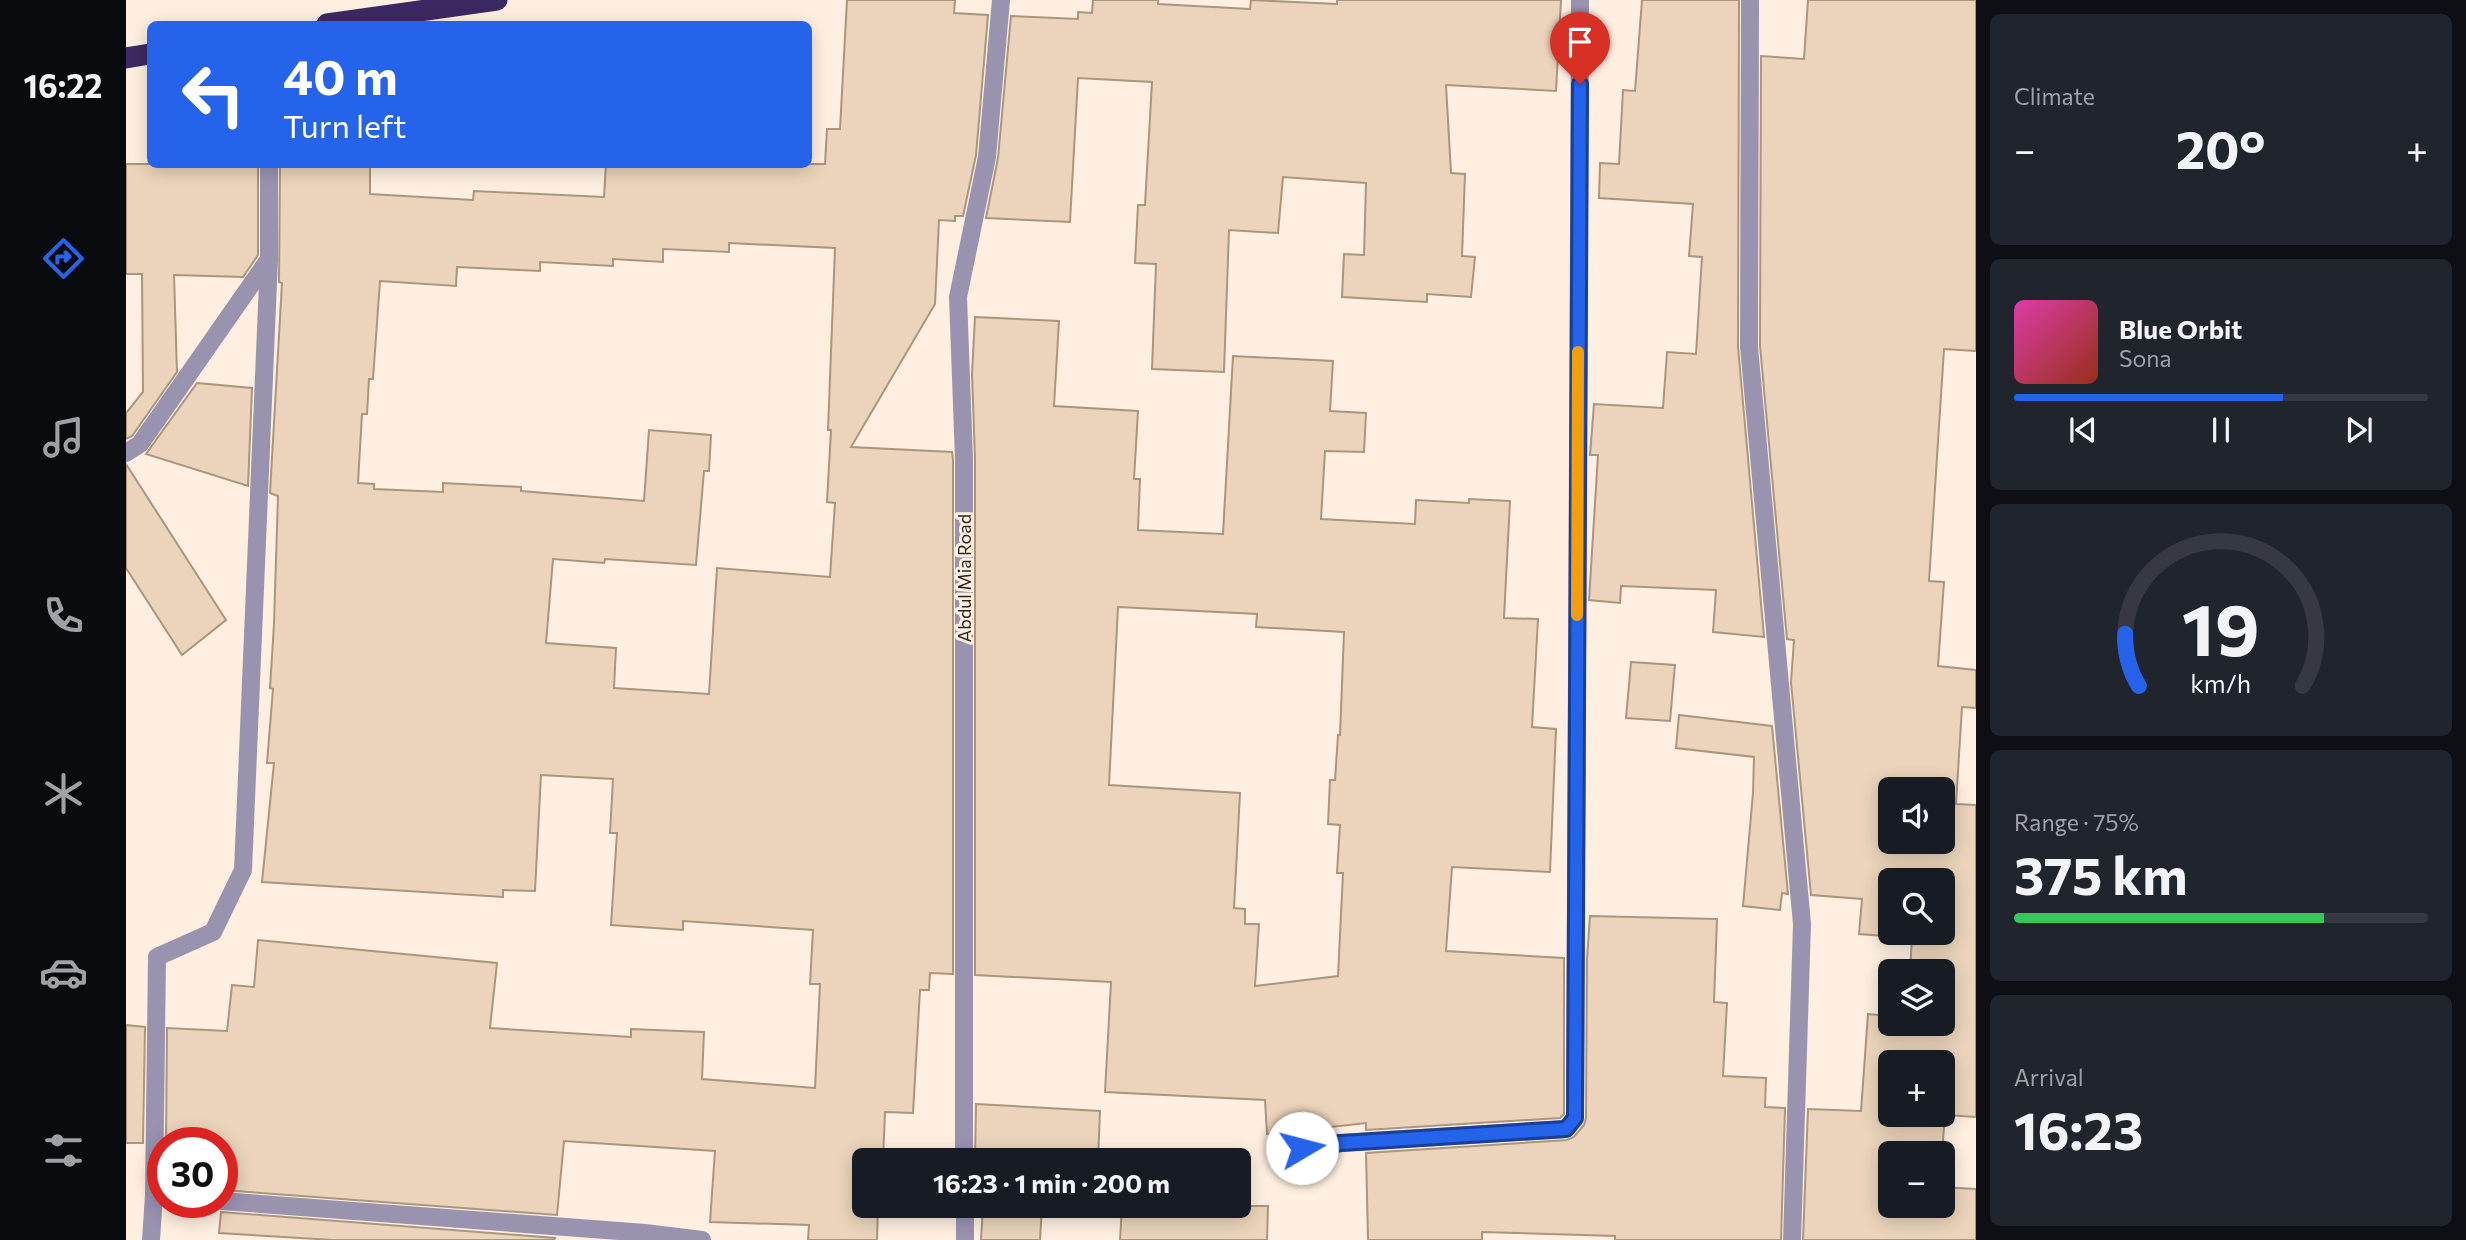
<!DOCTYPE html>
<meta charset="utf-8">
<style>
:root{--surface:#171b24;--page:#20242c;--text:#f1f3f6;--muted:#9ea1a6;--line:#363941;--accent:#2563eb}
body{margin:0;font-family:Commissioner,sans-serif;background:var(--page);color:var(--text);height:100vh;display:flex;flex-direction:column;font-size:26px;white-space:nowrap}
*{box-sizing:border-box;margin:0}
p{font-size:23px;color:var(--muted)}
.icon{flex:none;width:38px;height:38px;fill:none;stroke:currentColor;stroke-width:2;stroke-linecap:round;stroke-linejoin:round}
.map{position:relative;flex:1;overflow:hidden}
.side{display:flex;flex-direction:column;gap:14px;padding:14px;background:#0d0f14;width:490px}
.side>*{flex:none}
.guide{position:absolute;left:21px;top:21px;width:665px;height:147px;border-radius:10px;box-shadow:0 4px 18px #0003;background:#2563eb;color:#fff;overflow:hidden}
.buttons{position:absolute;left:1752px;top:777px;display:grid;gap:14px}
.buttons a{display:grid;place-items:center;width:77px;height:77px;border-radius:10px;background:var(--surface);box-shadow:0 4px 18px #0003;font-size:35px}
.speed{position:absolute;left:21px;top:1127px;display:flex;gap:14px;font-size:35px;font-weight:700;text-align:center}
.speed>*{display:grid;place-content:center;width:91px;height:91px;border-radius:50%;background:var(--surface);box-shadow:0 4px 18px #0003;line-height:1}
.speed .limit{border:10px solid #d22;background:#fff;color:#111}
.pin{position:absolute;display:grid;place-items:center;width:60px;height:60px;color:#fff;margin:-72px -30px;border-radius:50% 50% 50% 0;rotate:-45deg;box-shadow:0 0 7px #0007}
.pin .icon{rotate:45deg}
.me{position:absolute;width:77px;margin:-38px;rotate:82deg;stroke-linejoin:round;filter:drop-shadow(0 0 5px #0008)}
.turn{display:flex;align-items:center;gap:24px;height:147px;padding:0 21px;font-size:32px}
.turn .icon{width:91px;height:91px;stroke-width:2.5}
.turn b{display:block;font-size:49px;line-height:60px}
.big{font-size:52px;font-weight:700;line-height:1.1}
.side .widget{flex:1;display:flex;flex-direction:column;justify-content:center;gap:10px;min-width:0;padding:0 24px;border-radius:10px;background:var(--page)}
.side .dial{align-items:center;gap:0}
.dial svg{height:182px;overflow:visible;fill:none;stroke:var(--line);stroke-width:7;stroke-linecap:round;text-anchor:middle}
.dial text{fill:var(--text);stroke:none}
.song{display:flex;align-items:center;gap:21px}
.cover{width:84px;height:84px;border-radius:10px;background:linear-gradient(135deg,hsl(320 70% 55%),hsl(10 70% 35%))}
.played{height:7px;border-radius:4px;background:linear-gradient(90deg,var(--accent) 65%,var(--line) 65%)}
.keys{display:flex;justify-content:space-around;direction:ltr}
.heat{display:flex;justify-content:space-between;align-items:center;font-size:38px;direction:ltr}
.charge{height:10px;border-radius:5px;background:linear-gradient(90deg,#34c759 75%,var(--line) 0)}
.trip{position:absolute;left:726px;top:1148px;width:399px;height:70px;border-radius:10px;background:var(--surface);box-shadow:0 4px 18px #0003;font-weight:700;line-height:70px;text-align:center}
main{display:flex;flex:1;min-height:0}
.tabs{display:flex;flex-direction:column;width:126px;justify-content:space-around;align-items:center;background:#090b0e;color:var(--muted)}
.tabs .icon{width:49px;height:49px}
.tabs .active{color:var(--accent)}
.tabs b{font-size:32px;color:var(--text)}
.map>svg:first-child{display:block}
.building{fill:#ebd4bb;stroke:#aa957d;stroke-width:2;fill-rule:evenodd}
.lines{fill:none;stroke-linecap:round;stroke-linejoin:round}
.street{stroke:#9a93b0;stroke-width:18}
.highway{stroke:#3c2961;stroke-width:21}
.route-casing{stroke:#184099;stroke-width:18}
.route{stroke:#2563eb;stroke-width:12}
.slow{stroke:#f59e0b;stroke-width:12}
.labels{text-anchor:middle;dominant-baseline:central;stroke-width:6;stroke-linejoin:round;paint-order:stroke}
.street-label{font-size:18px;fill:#2e251c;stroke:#feefe0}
</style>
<main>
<nav class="tabs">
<b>16:22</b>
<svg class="icon active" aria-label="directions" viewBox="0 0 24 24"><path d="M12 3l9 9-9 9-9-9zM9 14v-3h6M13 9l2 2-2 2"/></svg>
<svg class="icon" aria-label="music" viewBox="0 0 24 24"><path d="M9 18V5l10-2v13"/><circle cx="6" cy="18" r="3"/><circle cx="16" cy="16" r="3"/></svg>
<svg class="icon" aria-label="phone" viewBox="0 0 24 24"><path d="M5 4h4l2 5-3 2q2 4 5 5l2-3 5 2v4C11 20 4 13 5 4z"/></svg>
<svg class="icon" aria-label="climate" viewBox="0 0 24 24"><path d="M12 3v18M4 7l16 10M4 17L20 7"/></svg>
<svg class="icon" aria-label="car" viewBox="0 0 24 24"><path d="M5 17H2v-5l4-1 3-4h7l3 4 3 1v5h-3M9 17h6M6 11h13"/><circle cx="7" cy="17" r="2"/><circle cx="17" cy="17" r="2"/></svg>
<svg class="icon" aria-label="filters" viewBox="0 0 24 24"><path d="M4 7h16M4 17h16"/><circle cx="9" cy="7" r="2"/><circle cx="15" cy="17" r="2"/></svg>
</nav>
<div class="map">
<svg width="1850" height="1240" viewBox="0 0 1850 1240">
<rect width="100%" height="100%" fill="#feefe0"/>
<g class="building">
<path d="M721 0H829L828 13 862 15 850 155 837 216H829V221L813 220 809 304 725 447 826 452 827 459V974L804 973 803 990H794L787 1113 759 1112 757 1160H738V1206H752L751 1240H682L683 1225 584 1222 589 1151 438 1141 431 1215 96 1190 99 1143H40L41 1028 101 1031 106 985 128 987 132 940 371 963 364 1028 505 1037V1029L578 1032 576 1079 689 1088 694 984H684L687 930 557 921V930L485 925 491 833H484L487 779 415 775 409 891 377 890V897L136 882 148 763H141L147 689 144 688 148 624 152 496 144 493 156 283 153 282 154 164H244V194L347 200 348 191 478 197 480 164H699L701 129H714ZM603 243 709 248 702 430H705L701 502 709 503 704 577 591 568 583 694 488 688 490 648 420 643 427 559 478 563 479 559 570 565 578 471H583L585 435 523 430 518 501 395 491V487L317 483V492L248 489V484L232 483 236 414H241L243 379H247L254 281 330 286 331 267 414 271V262L487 266V259L537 262V249L603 252Z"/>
<polygon points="967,0 1032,0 1032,4 1124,9 1125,0 1211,4 1211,0 1435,0 1430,91 1320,85 1325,173 1339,174 1336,256 1349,257 1345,297 1301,294 1301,302 1216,297 1218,254 1238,255 1240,183 1157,177 1152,233 1103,230 1098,372 1026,369 1030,264 1009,263 1012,205 1019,205 1026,82 952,78 944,222 860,218 872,158 885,16 952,19 952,12 966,13"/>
<polygon points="1516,0 1613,0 1612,347 1638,637 1587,632 1590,590 1495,586 1494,603 1463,600 1472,455 1464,455 1468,404 1537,408 1541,352 1570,354 1576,257 1563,256 1567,204 1473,198 1474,163 1493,164 1497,90 1509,91"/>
<path d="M1682 0H1850V351L1818 349 1803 581 1818 582 1812 666 1850 670V708L1836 707 1830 804 1850 805V1117L1819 1115 1816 1153H1764V1206H1816V1187L1850 1189V1240H1677L1682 1109 1735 1111 1742 1014 1764 1016V1024H1816V971H1784L1786 938 1733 934 1736 899 1685 895 1665 682 1668 640 1661 639 1634 346 1635 56 1678 59ZM1764 789H1816V842H1764ZM1764 880H1816V933H1764ZM1764 1062H1816V1115H1764Z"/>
<polygon points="0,164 132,164 132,255 117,277 48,275 51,372 6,436 0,439 0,413 17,392 16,274 0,274"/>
<path d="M849 317 933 321 928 406 1012 411 1008 479H1014L1012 530 1097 534 1107 356 1207 361 1204 411 1240 413 1238 452 1199 451 1195 519 1289 524 1290 500 1343 503V499L1384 501 1378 618 1412 619 1406 727 1430 729 1424 872 1326 867 1320 951 1438 958V1114L1434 1118 1240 1130V1123L1141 1134 1139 1100 979 1092 985 982 849 975V459L846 374ZM992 607 1131 614 1130 627 1218 632 1214 735H1212L1209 780H1204L1202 824 1214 825 1211 873H1217L1212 976 1129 986 1133 924H1119V909L1108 908 1114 793 983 785Z"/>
<polygon points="71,383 126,388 122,486 20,454"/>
<polygon points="0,464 100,620 56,655 0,568"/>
<polygon points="1505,662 1549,665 1544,721 1500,718"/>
<polygon points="1553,715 1646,726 1662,894 1656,893 1654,910 1617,906 1627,793 1628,757 1550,748"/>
<polygon points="1464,916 1591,919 1588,1002 1601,1003 1597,1076 1640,1078 1639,1107 1659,1108 1655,1240 1489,1240 1489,1236 1356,1232 1356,1240 1242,1240 1240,1153 1441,1140 1448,1137 1458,1125 1460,1118 1461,959"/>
<polygon points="0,1025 19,1027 17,1143 0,1143"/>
<polygon points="850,1104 974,1111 972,1160 849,1160"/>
<polygon points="857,1206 916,1206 914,1240 855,1240"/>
<polygon points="996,1206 1142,1206 1141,1240 994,1240"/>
<polygon points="95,1212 429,1238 428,1240 207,1240 93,1233"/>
</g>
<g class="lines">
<g class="street">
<polyline points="1624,0 1623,347 1676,924 1666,1240"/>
<polyline points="0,453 14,444 143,259 143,164"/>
<polyline points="1156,1151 1215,1143 1440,1129 1449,1118 1454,0"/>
<polyline points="838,1160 838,459 832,297 861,157 875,0"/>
<polyline points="96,1201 519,1233 576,1240"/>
<polyline points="839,1206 839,1240"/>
<polyline points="25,1240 28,1195 31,957 87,932 117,870 143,259"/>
</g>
<g class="highway">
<polyline points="201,24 371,0"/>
<polyline points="0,58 24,54"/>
</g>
</g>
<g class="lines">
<defs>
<polyline id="route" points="1176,1148 1215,1143 1440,1129 1449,1118 1454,84"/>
</defs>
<use href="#route" class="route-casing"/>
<use href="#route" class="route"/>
<polyline class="slow" points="1451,615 1452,352"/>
</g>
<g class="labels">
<g class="street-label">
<text transform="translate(838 578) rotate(-90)">Abdul Mia Road</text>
</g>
</g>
</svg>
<div class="buttons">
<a><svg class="icon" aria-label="sound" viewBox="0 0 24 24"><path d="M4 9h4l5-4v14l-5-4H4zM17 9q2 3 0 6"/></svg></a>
<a><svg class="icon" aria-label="search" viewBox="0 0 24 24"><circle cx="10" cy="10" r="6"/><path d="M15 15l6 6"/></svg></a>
<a><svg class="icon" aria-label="layers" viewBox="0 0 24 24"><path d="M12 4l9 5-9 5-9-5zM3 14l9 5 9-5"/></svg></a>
<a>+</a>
<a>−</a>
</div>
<div class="speed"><div class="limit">30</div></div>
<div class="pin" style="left:1454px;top:84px;background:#d93025"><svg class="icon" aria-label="arrive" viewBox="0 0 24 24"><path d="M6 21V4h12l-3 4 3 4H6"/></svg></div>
<svg class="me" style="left:1176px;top:1148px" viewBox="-20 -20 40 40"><circle r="19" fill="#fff"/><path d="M0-13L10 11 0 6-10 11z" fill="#2563eb"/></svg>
<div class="trip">16:23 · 1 min · 200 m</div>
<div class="guide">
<div class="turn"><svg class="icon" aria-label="left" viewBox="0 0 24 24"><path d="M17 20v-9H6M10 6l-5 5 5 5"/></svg><div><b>40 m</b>Turn left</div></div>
</div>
</div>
<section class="side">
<div class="widget"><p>Climate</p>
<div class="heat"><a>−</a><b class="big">20°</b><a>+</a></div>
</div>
<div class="widget">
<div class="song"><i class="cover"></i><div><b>Blue Orbit</b><p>Sona</p></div></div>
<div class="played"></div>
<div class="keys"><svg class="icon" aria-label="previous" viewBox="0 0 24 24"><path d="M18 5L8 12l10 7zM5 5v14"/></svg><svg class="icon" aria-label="pause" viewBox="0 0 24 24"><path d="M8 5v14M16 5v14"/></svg><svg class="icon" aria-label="next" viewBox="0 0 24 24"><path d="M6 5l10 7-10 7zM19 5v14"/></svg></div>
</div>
<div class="widget dial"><svg viewBox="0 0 100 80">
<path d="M14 69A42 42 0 1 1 86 69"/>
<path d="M14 69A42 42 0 0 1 8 46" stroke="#2563eb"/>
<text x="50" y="56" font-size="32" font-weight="700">19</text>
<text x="50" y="72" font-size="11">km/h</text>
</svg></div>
<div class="widget"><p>Range · 75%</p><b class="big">375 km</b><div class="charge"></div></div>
<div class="widget"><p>Arrival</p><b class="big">16:23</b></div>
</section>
</main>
